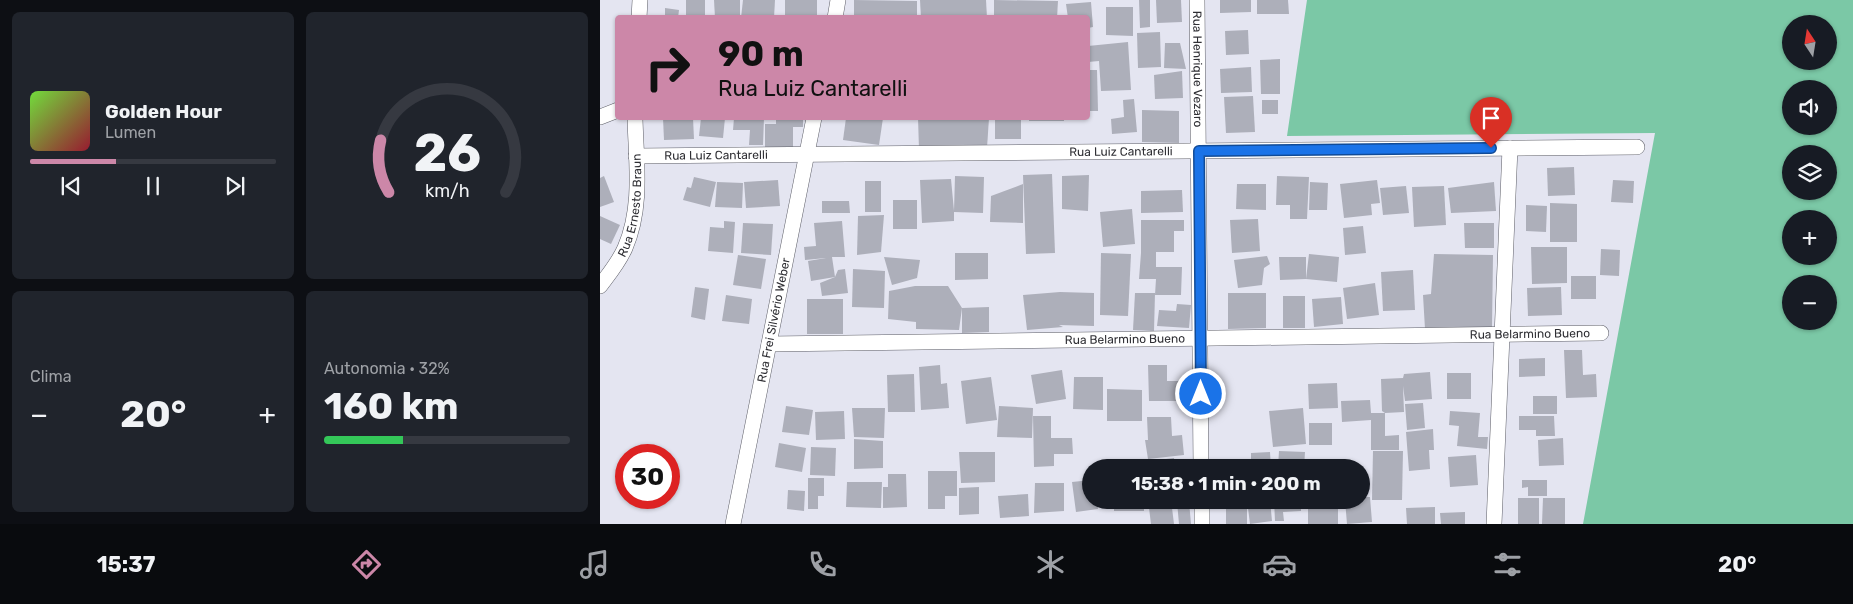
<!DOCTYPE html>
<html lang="pt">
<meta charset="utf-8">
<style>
:root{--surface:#171b24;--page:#20242c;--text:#f1f3f6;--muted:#9ea1a6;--line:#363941;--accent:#cc87a8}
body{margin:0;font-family:Rubik,sans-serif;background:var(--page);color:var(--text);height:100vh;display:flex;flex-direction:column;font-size:19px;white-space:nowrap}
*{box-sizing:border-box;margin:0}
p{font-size:16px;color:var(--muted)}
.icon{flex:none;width:28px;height:28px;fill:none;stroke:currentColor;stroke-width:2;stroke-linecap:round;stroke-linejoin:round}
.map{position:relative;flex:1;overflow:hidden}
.panel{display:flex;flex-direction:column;gap:12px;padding:12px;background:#0d0f14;width:600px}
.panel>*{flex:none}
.guide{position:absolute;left:15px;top:15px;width:475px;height:105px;border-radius:5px;box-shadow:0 1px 4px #0004;background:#cc87a8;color:#111;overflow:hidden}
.needle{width:32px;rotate:348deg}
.buttons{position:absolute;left:1182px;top:15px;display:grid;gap:10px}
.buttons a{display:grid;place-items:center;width:55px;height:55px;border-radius:50%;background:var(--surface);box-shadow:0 1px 4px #0004;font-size:25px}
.speed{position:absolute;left:15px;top:444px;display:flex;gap:10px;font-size:25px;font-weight:700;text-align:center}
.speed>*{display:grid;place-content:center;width:65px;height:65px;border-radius:50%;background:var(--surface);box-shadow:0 1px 4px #0004;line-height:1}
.speed .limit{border:8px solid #d22;background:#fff;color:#111}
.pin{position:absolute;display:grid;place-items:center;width:42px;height:42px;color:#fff;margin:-51px -21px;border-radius:50% 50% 50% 0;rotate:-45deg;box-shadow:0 0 5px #0007}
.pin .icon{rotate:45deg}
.me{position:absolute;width:55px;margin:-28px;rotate:0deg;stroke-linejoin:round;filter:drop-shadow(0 0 4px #0008)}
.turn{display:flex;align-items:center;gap:18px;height:105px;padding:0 20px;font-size:22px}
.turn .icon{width:65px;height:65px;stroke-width:2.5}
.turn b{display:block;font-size:35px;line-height:42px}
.big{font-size:38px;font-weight:700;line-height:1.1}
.panel .tile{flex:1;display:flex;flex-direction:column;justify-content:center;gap:8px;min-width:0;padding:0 18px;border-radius:8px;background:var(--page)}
.panel .dial{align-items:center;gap:0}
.dial svg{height:130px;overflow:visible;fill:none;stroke:var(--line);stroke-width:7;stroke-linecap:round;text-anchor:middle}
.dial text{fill:var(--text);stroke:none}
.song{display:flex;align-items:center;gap:15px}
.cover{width:60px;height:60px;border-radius:8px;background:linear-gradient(135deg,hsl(100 70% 55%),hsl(350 70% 35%))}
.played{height:5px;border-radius:2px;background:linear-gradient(90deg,var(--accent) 35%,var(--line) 35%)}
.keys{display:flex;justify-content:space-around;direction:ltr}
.heat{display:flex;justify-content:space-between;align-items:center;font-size:28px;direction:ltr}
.charge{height:8px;border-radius:4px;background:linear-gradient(90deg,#34c759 32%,var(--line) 0)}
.panel .tiles{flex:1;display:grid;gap:12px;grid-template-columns:repeat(2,1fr)}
.trip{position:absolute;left:482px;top:459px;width:288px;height:50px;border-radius:25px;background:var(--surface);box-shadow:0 1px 4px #0004;font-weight:700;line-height:50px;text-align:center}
.tabs{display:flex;height:80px;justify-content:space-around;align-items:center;background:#090b0e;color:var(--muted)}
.tabs .icon{width:35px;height:35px}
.tabs .current{color:var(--accent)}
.tabs b{font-size:22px;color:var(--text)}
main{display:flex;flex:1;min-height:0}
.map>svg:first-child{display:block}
.forest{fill:#7bc8a6;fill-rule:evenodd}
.building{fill:#adafba}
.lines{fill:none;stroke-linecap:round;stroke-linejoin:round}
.street-casing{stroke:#5d5e67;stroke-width:16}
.street{stroke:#fff;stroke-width:15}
.route-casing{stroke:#114b97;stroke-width:12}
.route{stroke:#1a73e8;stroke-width:9}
.labels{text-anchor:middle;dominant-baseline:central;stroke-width:4.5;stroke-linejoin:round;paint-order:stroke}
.street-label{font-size:12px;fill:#2f2f34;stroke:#e4e5f1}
</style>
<main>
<section class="panel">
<div class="tiles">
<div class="tile">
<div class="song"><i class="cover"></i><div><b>Golden Hour</b><p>Lumen</p></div></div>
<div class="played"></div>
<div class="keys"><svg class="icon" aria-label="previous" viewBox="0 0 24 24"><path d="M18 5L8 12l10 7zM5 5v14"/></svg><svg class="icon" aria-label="pause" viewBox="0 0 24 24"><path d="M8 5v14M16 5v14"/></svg><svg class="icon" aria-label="next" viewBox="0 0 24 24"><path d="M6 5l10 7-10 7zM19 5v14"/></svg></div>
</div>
<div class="tile dial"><svg viewBox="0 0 100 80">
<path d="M14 69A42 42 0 1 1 86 69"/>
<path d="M14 69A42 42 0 0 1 9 37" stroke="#cc87a8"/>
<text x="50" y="56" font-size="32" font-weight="700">26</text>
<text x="50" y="72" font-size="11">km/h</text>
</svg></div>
<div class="tile"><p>Clima</p>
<div class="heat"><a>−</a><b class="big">20°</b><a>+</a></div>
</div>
<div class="tile"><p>Autonomia · 32%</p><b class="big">160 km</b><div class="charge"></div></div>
</div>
</section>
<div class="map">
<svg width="1253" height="524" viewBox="0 0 1253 524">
<rect width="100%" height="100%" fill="#e4e5f1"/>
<path class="forest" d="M707 0H1253V524H983L1055 133 687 136ZM1191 24H1229V61H1191ZM1191 89H1229V126H1191ZM1191 154H1229V191H1191ZM1191 219H1229V256H1191ZM1191 284H1229V321H1191Z"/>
<g class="building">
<rect x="86" y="0" width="19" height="18"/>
<polygon points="114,0 140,0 140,18 115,18"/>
<polygon points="143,0 175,0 174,18 141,18"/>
<rect x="185" y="0" width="32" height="18"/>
<polygon points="254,0 317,1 317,18 254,18"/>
<polygon points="320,0 386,0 387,18 321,18"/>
<polygon points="394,0 458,1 457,18 394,18"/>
<polygon points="539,0 550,0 550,27 540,28"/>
<polygon points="556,0 581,0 582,22 557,23"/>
<polygon points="620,0 651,0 651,12 620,13"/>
<polygon points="657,0 688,0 689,14 657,14"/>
<polygon points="491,2 493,27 488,28 488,18 468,18 466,4"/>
<polygon points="506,7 533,7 533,36 506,35"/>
<polygon points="65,8 79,10 78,18 65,18"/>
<polygon points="648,30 649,54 626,55 625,31"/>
<polygon points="560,32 561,67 538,68 537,33"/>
<polygon points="528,42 531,90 501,91 499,61 488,62 488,46"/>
<polygon points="565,43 580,43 586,69 564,68"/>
<polygon points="680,59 680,94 661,94 660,60"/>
<polygon points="651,67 652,92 621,93 620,69"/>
<polygon points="488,70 497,70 498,111 488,111"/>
<polygon points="582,71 583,98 555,99 554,75"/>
<polygon points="653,96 655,132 626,133 624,97"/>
<polygon points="534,99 537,132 512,134 511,119 524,117 523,100"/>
<rect x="662" y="100" width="16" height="14"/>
<polygon points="542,110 579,111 579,143 542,142"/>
<polygon points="63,118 93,118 94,139 64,140"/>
<polygon points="101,118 125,118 123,138 99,136"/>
<polygon points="134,118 164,118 163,145 149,145 150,130 133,130"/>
<polygon points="176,118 203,118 203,127 193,127 193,148 165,148 165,124 176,124"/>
<polygon points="246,118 283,118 279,145 243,140"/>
<polygon points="318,118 389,118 387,148 319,150"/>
<rect x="395" y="118" width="26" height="21"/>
<rect x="429" y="118" width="35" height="3"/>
<polygon points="974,167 975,195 948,196 947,168"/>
<polygon points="452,174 455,253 426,254 423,175"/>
<polygon points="489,175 488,211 462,209 462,176"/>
<polygon points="4,176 14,202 0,207 0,178"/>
<polygon points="355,176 384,177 383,213 354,212 354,221 322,223 320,180 351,179 354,211"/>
<polygon points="677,176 709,177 707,219 690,219 690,205 676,205"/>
<polygon points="94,177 116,182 110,207 83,200 87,187 91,188"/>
<polygon points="178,180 180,206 146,208 144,182"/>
<polygon points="777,180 780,203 771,204 772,215 744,218 740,184"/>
<polygon points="1013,180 1034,181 1033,203 1011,202"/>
<rect x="265" y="181" width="16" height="31"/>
<polygon points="117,182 143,183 142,208 115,207"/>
<polygon points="710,182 728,183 727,210 709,210"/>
<polygon points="894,182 896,211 851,213 848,188"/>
<polygon points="423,184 423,223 390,222 391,196"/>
<polygon points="637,184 666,184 666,210 636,209"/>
<polygon points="806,186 809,213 783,215 780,188"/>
<polygon points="844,186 846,225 814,227 812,187"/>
<polygon points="582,190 583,212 541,213 541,191"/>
<rect x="293" y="200" width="24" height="29"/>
<polygon points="222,201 249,201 250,213 222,213"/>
<polygon points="950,203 977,204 977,242 950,242"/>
<polygon points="926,205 947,206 946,232 926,231"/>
<polygon points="532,209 535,244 503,247 500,212"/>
<polygon points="284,215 281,252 257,255 258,216"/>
<polygon points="0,216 20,225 11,244 0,239"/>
<polygon points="658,219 660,251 632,253 630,220"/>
<polygon points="541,220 584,220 584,231 574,231 574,252 556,252 556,267 582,267 581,295 555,295 556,279 539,279 541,253"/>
<polygon points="124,221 135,222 133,253 108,251 110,227 124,228"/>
<polygon points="242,221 245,257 232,257 235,277 238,270 245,269 248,293 222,296 220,283 235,277 211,281 208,261 226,258 205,260 204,247 216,246 214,223"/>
<polygon points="143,223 173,224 171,255 141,253"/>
<polygon points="864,223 894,223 894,248 865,248"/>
<polygon points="763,226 766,253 745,255 743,228"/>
<polygon points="931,247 967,247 967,283 932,284"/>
<polygon points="1001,249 1020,250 1019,276 1000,275"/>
<polygon points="355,253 388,253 388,279 355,280"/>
<polygon points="501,253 531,254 528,316 500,315"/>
<polygon points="709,254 739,257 737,282 706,279 680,280 679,257 706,257 706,279"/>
<polygon points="834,254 893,255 892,328 825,329 823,295 831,294"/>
<polygon points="138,255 166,259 161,289 133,285"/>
<polygon points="667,256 670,264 664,268 662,285 638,288 634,260"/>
<polygon points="284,257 320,260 317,278 292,285"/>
<polygon points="253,269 285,271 284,308 252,307"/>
<polygon points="813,270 815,310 783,311 781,272"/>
<rect x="971" y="276" width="25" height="23"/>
<polygon points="775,283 779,315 747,319 743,288"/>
<polygon points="315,286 348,286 362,308 359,330 316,329 316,322 288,319 289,291"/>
<polygon points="95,287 109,289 105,320 91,317"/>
<polygon points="961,287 962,315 928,316 927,288"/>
<polygon points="460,292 494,293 494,326 459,325 463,327 427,330 423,295"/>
<polygon points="535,293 555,293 554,331 533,330"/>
<polygon points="628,293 666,293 666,328 628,329"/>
<polygon points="126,295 152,299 149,324 122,321"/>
<rect x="683" y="296" width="22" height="32"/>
<polygon points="741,297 743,324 714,327 712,299"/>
<rect x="207" y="299" width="36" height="35"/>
<polygon points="577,304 591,305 589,328 557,326 559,310 576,311"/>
<polygon points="389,307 389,332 362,333 362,308"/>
<polygon points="964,350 982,350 983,375 996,374 997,397 966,398"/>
<polygon points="945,358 945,376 919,377 919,359"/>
<polygon points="340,365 341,384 347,383 349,408 321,410 319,367"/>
<polygon points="548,365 567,365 567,381 581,381 582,401 549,401"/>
<polygon points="462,370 466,399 436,404 431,375"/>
<polygon points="830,372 832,399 805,401 803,386 804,412 785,413 782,411 781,379 803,378 804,374"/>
<rect x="847" y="373" width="24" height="26"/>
<polygon points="314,374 315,412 288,412 287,375"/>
<polygon points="391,377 397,420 366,424 361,381"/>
<polygon points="474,377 503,377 503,410 473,409"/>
<polygon points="737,383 738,408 709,409 708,384"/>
<polygon points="507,389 542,390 542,421 507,421"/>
<rect x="933" y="396" width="24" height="18"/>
<polygon points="770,400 771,413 785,413 785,436 799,435 799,450 771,450 771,420 742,422 741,401"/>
<polygon points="823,403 825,428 807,430 805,404"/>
<polygon points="186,406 213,410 209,435 182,432"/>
<polygon points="399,406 433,408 432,438 397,437"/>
<polygon points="252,408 285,408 284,438 254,437"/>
<polygon points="703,408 706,444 673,447 669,411"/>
<polygon points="244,411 245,439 216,440 215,412"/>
<polygon points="850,411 880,413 878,437 888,437 887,449 857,446 859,426 849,425"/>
<polygon points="433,416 451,416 451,438 472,438 473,454 454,454 454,466 434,467"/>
<polygon points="919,416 954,416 955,436 936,436 936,430 919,430"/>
<polygon points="547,417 571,417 572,436 582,435 584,455 548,459 545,440 548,440"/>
<rect x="709" y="423" width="23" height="22"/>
<polygon points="833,429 834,450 829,450 830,469 809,471 806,432"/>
<polygon points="963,438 964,465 939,466 938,440"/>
<polygon points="254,439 283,441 283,468 254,469"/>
<polygon points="179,443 206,448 202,472 175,467"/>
<polygon points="211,447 236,448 235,476 210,475"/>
<polygon points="679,451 705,452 704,468 678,468"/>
<polygon points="773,451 803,451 802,500 772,500"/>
<polygon points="359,452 395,452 395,482 361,483"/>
<polygon points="670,452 671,468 651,468 651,453"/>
<polygon points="876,455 878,485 850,487 848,457"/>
<polygon points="574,458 575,468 542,468 541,462"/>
<polygon points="649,463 649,468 625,468 624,464"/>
<rect x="708" y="464" width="29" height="4"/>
<polygon points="328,471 357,471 357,496 345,496 345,509 328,509"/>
<polygon points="288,474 306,474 307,507 283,508 283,487 288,487"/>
<polygon points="208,478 224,478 224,496 218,496 218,509 208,509"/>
<polygon points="491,480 491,500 497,500 498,509 476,512 472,482"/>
<polygon points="922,480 947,480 947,496 928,496 928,487 922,488"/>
<polygon points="247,482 282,482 281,508 246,507"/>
<polygon points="435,483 464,483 464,511 434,513"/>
<polygon points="379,487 379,514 359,515 359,488"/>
<polygon points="188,490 205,491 204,511 187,509"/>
<polygon points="428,494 429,516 400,518 398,496"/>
<polygon points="761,497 770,497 772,522 747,524 745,500 761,500"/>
<rect x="918" y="498" width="21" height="26"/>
<polygon points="943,498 965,498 965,524 942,524"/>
<rect x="514" y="500" width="30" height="11"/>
<polygon points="548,500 571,500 574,524 551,524"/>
<rect x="626" y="500" width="21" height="24"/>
<polygon points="647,500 670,500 672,521 650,524"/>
<polygon points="674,500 701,500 701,511 683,512 684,521 675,521"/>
<rect x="708" y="500" width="30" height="24"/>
<polygon points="589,501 591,524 579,524 577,502"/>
<polygon points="835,507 835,524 807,524 806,508"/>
<polygon points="865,512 865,524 841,524 840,513"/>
</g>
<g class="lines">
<defs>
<g id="street">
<path id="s1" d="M597 0 601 468"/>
<polyline points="39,18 40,0"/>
<polyline points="235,18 238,0"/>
<polyline points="0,117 18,110"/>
<path id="s2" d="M36 156 1037 147"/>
<path id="s3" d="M0 286C9 274 19 262 25 248 43 207 36 161 35 118"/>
<path id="s4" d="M169 344 1001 333"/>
<polyline points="602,500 602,524"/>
<path id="s5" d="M133 524 214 118"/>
<polyline points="894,524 910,148"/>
</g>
</defs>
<use href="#street" class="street-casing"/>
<use href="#street" class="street"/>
</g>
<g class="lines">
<defs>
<polyline id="route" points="601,394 599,151 891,148"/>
</defs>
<use href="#route" class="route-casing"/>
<use href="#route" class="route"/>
</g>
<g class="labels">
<g class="street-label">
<text stroke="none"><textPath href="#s1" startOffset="69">Rua Henrique Vezaro</textPath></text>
<text stroke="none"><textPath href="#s2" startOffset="485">Rua Luiz Cantarelli</textPath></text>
<text stroke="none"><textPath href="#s2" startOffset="80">Rua Luiz Cantarelli</textPath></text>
<text stroke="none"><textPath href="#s3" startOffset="89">Rua Ernesto Braun</textPath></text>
<text stroke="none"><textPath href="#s5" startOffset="208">Rua Frei Silvério Weber</textPath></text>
<text stroke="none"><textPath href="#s4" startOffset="761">Rua Belarmino Bueno</textPath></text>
<text stroke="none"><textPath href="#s4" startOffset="356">Rua Belarmino Bueno</textPath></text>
</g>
</g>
</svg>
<div class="buttons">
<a><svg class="needle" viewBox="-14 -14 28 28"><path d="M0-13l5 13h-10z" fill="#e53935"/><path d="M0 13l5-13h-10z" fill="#9ea1a6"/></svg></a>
<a><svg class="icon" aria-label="sound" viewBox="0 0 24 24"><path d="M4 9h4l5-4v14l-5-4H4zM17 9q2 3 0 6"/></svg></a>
<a><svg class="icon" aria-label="layers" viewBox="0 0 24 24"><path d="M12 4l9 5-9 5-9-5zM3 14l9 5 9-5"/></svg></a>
<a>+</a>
<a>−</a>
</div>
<div class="speed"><div class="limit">30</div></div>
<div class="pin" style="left:891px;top:148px;background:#d93025"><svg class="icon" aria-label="arrive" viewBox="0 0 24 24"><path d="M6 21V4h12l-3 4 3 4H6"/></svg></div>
<svg class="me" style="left:601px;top:394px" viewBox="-20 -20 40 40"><circle r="17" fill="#1a73e8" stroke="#fff" stroke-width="3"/><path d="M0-11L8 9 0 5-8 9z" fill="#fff"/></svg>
<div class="trip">15:38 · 1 min · 200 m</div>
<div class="guide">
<div class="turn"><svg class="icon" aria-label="right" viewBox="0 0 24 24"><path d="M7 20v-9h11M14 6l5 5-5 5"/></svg><div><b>90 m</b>Rua Luiz Cantarelli</div></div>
</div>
</div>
</main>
<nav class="tabs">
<b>15:37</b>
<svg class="icon current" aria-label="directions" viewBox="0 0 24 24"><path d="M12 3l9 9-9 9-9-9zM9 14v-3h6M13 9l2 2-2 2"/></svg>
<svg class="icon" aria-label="music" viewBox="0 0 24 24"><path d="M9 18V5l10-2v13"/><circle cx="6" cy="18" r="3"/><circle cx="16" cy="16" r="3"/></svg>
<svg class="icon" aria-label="phone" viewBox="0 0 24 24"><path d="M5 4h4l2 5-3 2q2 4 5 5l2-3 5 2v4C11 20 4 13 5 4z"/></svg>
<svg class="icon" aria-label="climate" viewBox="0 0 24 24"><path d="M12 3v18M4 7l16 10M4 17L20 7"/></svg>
<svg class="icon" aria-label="car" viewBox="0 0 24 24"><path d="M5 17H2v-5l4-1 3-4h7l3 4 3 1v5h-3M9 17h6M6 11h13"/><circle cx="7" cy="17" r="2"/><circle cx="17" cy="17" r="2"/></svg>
<svg class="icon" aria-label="filters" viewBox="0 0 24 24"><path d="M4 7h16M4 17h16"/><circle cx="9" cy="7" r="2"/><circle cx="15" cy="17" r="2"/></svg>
<b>20°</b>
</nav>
